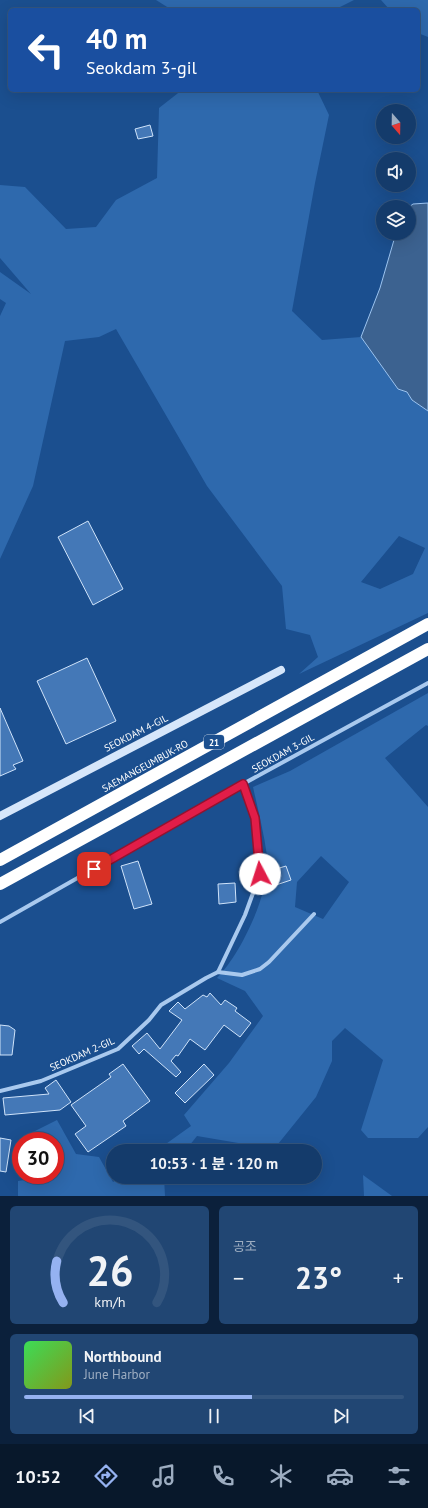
<!DOCTYPE html>
<html lang="ko">
<meta charset="utf-8">
<style>
:root{--surface:#143b6b;--page:#214673;--text:#f1f3f6;--muted:#9dadc1;--line:#33557e;--accent:#95b2f1}
body{margin:0;font-family:"PT Sans","Noto Sans KR",sans-serif;background:var(--page);color:var(--text);height:100vh;display:flex;flex-direction:column;font-size:15px;white-space:nowrap}
*{box-sizing:border-box;margin:0}
p{font-size:13px;color:var(--muted)}
.icon{flex:none;width:22px;height:22px;fill:none;stroke:currentColor;stroke-width:2;stroke-linecap:round;stroke-linejoin:round}
.map{position:relative;height:1196px;overflow:hidden}
.side{display:flex;flex-direction:column;gap:10px;padding:10px;background:#0b203b;flex:1}
.side>*{flex:none}
.banner{position:absolute;left:8px;top:8px;width:412px;height:84px;border-radius:6px;box-shadow:0 4px 16px #0002,0 0 0 1px var(--line);background:#1a4fa0;color:#fff;overflow:hidden}
.needle{width:26px;rotate:160deg}
.fabs{position:absolute;left:376px;top:104px;display:grid;gap:8px}
.fabs a{display:grid;place-items:center;width:40px;height:40px;border-radius:50%;background:var(--surface);box-shadow:0 4px 16px #0002,0 0 0 1px var(--line);font-size:20px}
.speed{position:absolute;left:12px;top:1132px;display:flex;gap:8px;font-size:20px;font-weight:700;text-align:center}
.speed>*{display:grid;place-content:center;width:52px;height:52px;border-radius:50%;background:var(--surface);box-shadow:0 4px 16px #0002,0 0 0 1px var(--line);line-height:1}
.speed .limit{border:6px solid #d22;background:#fff;color:#111}
.pin{position:absolute;display:grid;place-items:center;width:34px;height:34px;color:#fff;margin:-17px;border-radius:8px;box-shadow:0 2px 6px #0006}
.me{position:absolute;width:44px;margin:-22px;rotate:355deg;stroke-linejoin:round;filter:drop-shadow(0 0 3px #0008)}
.turn{display:flex;align-items:center;gap:14px;height:84px;padding:0 12px;font-size:18px}
.turn .icon{width:52px;height:52px;stroke-width:2.5}
.turn b{display:block;font-size:28px;line-height:34px}
.big{font-size:30px;font-weight:700;line-height:1.1}
.side .widget{flex:1;display:flex;flex-direction:column;justify-content:center;gap:6px;min-width:0;padding:0 14px;border-radius:6px;background:var(--page)}
.side .dial{align-items:center;gap:0}
.dial svg{height:104px;overflow:visible;fill:none;stroke:var(--line);stroke-width:7;stroke-linecap:round;text-anchor:middle}
.dial text{fill:var(--text);stroke:none}
.song{display:flex;align-items:center;gap:12px}
.cover{width:48px;height:48px;border-radius:6px;background:linear-gradient(135deg,hsl(130 70% 55%),hsl(70 70% 35%))}
.played{height:4px;border-radius:2px;background:linear-gradient(90deg,var(--accent) 60%,var(--line) 60%)}
.keys{display:flex;justify-content:space-around;direction:ltr}
.heat{display:flex;justify-content:space-between;align-items:center;font-size:22px;direction:ltr}
.side .tiles{flex:1;display:grid;gap:10px;grid-template-columns:1fr 1fr}
.widget:last-child{grid-column:span 2}
.trip{position:absolute;left:106px;top:1144px;width:216px;height:40px;border-radius:20px;background:var(--surface);box-shadow:0 4px 16px #0002,0 0 0 1px var(--line);font-weight:700;line-height:40px;text-align:center}
.dock{display:flex;height:64px;justify-content:space-around;align-items:center;background:#08182b;color:var(--muted)}
.dock .icon{width:28px;height:28px}
.dock .selected{color:var(--accent)}
.dock b{font-size:18px;color:var(--text)}
.map>svg:first-child{display:block}
.green{fill:#2e69ad;fill-rule:evenodd}
.water{fill:#3c6290;stroke:#9cc4f0}
.building{fill:#4478b7;stroke:#cfe3fa}
.lines{fill:none;stroke-linecap:round;stroke-linejoin:round}
.street{stroke:#a9c9ee;stroke-width:4}
.secondary{stroke:#d6e6fa;stroke-width:8}
.highway{stroke:#fff;stroke-width:12}
.route-casing{stroke:#92132f;stroke-width:10}
.route{stroke:#e11d48;stroke-width:7}
.labels{text-anchor:middle;dominant-baseline:central;stroke-width:4;stroke-linejoin:round;paint-order:stroke}
.shield{fill:#1b4f8f;stroke:#bbcadd;stroke-width:1}
.shield-label{font-size:9px;font-weight:bold;fill:#fff}
.street-label{font-size:10px;fill:#fff;stroke:#1b4f8f}
</style>
<div class="map">
<svg width="428" height="1196" viewBox="0 0 428 1196">
<rect width="100%" height="100%" fill="#1b4f8f"/>
<g class="green">
<polygon points="156,0 354,0 334,10 172,10"/>
<polygon points="381,0 428,0 428,37 418,33 418,10 390,10"/>
<path d="M182 90H317L329 115 315 183 292 311 322 340 361 337 398 389 407 392 412 400 428 411V613L299 674 318 657 310 635 286 629 282 586 207 486 116 329 99 337 65 341 33 486 0 559V316L6 303 0 299V272L31 294 0 258V185L25 187 66 229 96 227 116 200 157 178 159 108ZM399 536 425 548 413 574 380 589 361 582Z"/>
<path d="M428 693V726L426 725 385 758 428 807V1127L418 1138H368L361 1130 383 1060 345 1028 332 1041V1061L316 1097 274 1149 197 1136 185 1151H156L191 1126 184 1115 229 1063 263 1016 245 991 217 978C241 954 271 891 267 856 264 833 258 810 253 787L290 771ZM321 856 349 882 323 919 295 907 297 882Z"/>
<polygon points="57,1120 76,1154 99,1157 113,1182 120,1177 164,1177 165,1196 18,1196 18,1181 55,1175 55,1141 29,1141 33,1132"/>
<polygon points="363,1175 392,1196 364,1196"/>
</g>
<polygon class="water" points="428,203 428,411 412,400 407,392 398,389 361,337 380,288 396,233 409,233 409,207 413,204"/>
<g class="building">
<polygon points="150,125 153,136 138,139 135,129"/>
<polygon points="88,521 123,589 93,605 58,537"/>
<polygon points="87,658 116,721 66,744 37,681"/>
<polygon points="0,708 23,761 13,765 16,769 0,776"/>
<polygon points="138,861 152,904 134,909 121,866"/>
<polygon points="286,866 291,880 270,887 266,872"/>
<polygon points="235,883 236,902 219,904 218,884"/>
<polygon points="210,993 221,1005 225,1000 237,1008 235,1011 251,1023 240,1037 224,1025 205,1050 190,1039 178,1056 176,1055 171,1061 181,1072 176,1077 144,1049 139,1054 132,1046 147,1033 160,1049 182,1020 169,1011 178,1002 185,1009 203,995 207,997"/>
<polygon points="0,1025 9,1026 15,1030 12,1055 0,1055"/>
<polygon points="123,1064 150,1101 123,1121 126,1126 88,1152 75,1134 86,1126 71,1105 111,1077 109,1074"/>
<polygon points="204,1064 214,1075 185,1103 175,1093"/>
<polygon points="56,1080 71,1102 60,1110 5,1115 3,1098 49,1094 45,1088"/>
<polygon points="0,1138 11,1140 6,1172 0,1171"/>
</g>
<g class="lines">
<g class="street">
<polyline points="0,922 243,784 428,683"/>
<polyline points="218,972 245,915 260,874 255,818 243,784"/>
<polyline points="0,1091 41,1081 118,1049 149,1020 161,1005 206,978 218,972 242,975 260,969 269,962 314,914"/>
</g>
<polyline class="secondary" points="0,816 281,670"/>
<g class="highway">
<polyline points="0,860 428,624"/>
<polyline points="0,884 428,649"/>
</g>
</g>
<g class="lines">
<defs>
<polyline id="route" points="94,869 243,784 255,818 260,874"/>
</defs>
<use href="#route" class="route-casing"/>
<use href="#route" class="route"/>
</g>
<g class="labels">
<rect class="shield" x="204" y="735" width="20" height="14" rx="3"/>
<g class="shield-label">
<text x="214" y="742">21</text>
</g>
<g class="street-label">
<text transform="translate(136 733) rotate(-27)">SEOKDAM 4-GIL</text>
<text transform="translate(283 753) rotate(-29)">SEOKDAM 3-GIL</text>
<text transform="translate(145 766) rotate(-29)">SAEMANGEUMBUK-RO</text>
<text transform="translate(82 1054) rotate(-24)">SEOKDAM 2-GIL</text>
</g>
</g>
</svg>
<div class="fabs">
<a><svg class="needle" viewBox="-14 -14 28 28"><path d="M0-13l5 13h-10z" fill="#e53935"/><path d="M0 13l5-13h-10z" fill="#9dadc1"/></svg></a>
<a><svg class="icon" aria-label="sound" viewBox="0 0 24 24"><path d="M4 9h4l5-4v14l-5-4H4zM17 9q2 3 0 6"/></svg></a>
<a><svg class="icon" aria-label="layers" viewBox="0 0 24 24"><path d="M12 4l9 5-9 5-9-5zM3 14l9 5 9-5"/></svg></a>
</div>
<div class="speed"><div class="limit">30</div></div>
<div class="pin" style="left:94px;top:869px;background:#d93025"><svg class="icon" aria-label="arrive" viewBox="0 0 24 24"><path d="M6 21V4h12l-3 4 3 4H6"/></svg></div>
<svg class="me" style="left:260px;top:874px" viewBox="-20 -20 40 40"><circle r="19" fill="#fff"/><path d="M0-13L10 11 0 6-10 11z" fill="#e11d48"/></svg>
<div class="trip">10:53 · 1 분 · 120 m</div>
<div class="banner">
<div class="turn"><svg class="icon" aria-label="left" viewBox="0 0 24 24"><path d="M17 20v-9H6M10 6l-5 5 5 5"/></svg><div><b>40 m</b>Seokdam 3-gil</div></div>
</div>
</div>
<section class="side">
<div class="tiles">
<div class="widget dial"><svg viewBox="0 0 100 80">
<path d="M14 69A42 42 0 1 1 86 69"/>
<path d="M14 69A42 42 0 0 1 9 37" stroke="#95b2f1"/>
<text x="50" y="56" font-size="32" font-weight="700">26</text>
<text x="50" y="72" font-size="11">km/h</text>
</svg></div>
<div class="widget"><p>공조</p>
<div class="heat"><a>−</a><b class="big">23°</b><a>+</a></div>
</div>
<div class="widget">
<div class="song"><i class="cover"></i><div><b>Northbound</b><p>June Harbor</p></div></div>
<div class="played"></div>
<div class="keys"><svg class="icon" aria-label="previous" viewBox="0 0 24 24"><path d="M18 5L8 12l10 7zM5 5v14"/></svg><svg class="icon" aria-label="pause" viewBox="0 0 24 24"><path d="M8 5v14M16 5v14"/></svg><svg class="icon" aria-label="next" viewBox="0 0 24 24"><path d="M6 5l10 7-10 7zM19 5v14"/></svg></div>
</div>
</div>
</section>
<nav class="dock">
<b>10:52</b>
<svg class="icon selected" aria-label="directions" viewBox="0 0 24 24"><path d="M12 3l9 9-9 9-9-9zM9 14v-3h6M13 9l2 2-2 2"/></svg>
<svg class="icon" aria-label="music" viewBox="0 0 24 24"><path d="M9 18V5l10-2v13"/><circle cx="6" cy="18" r="3"/><circle cx="16" cy="16" r="3"/></svg>
<svg class="icon" aria-label="phone" viewBox="0 0 24 24"><path d="M5 4h4l2 5-3 2q2 4 5 5l2-3 5 2v4C11 20 4 13 5 4z"/></svg>
<svg class="icon" aria-label="climate" viewBox="0 0 24 24"><path d="M12 3v18M4 7l16 10M4 17L20 7"/></svg>
<svg class="icon" aria-label="car" viewBox="0 0 24 24"><path d="M5 17H2v-5l4-1 3-4h7l3 4 3 1v5h-3M9 17h6M6 11h13"/><circle cx="7" cy="17" r="2"/><circle cx="17" cy="17" r="2"/></svg>
<svg class="icon" aria-label="filters" viewBox="0 0 24 24"><path d="M4 7h16M4 17h16"/><circle cx="9" cy="7" r="2"/><circle cx="15" cy="17" r="2"/></svg>
</nav>
